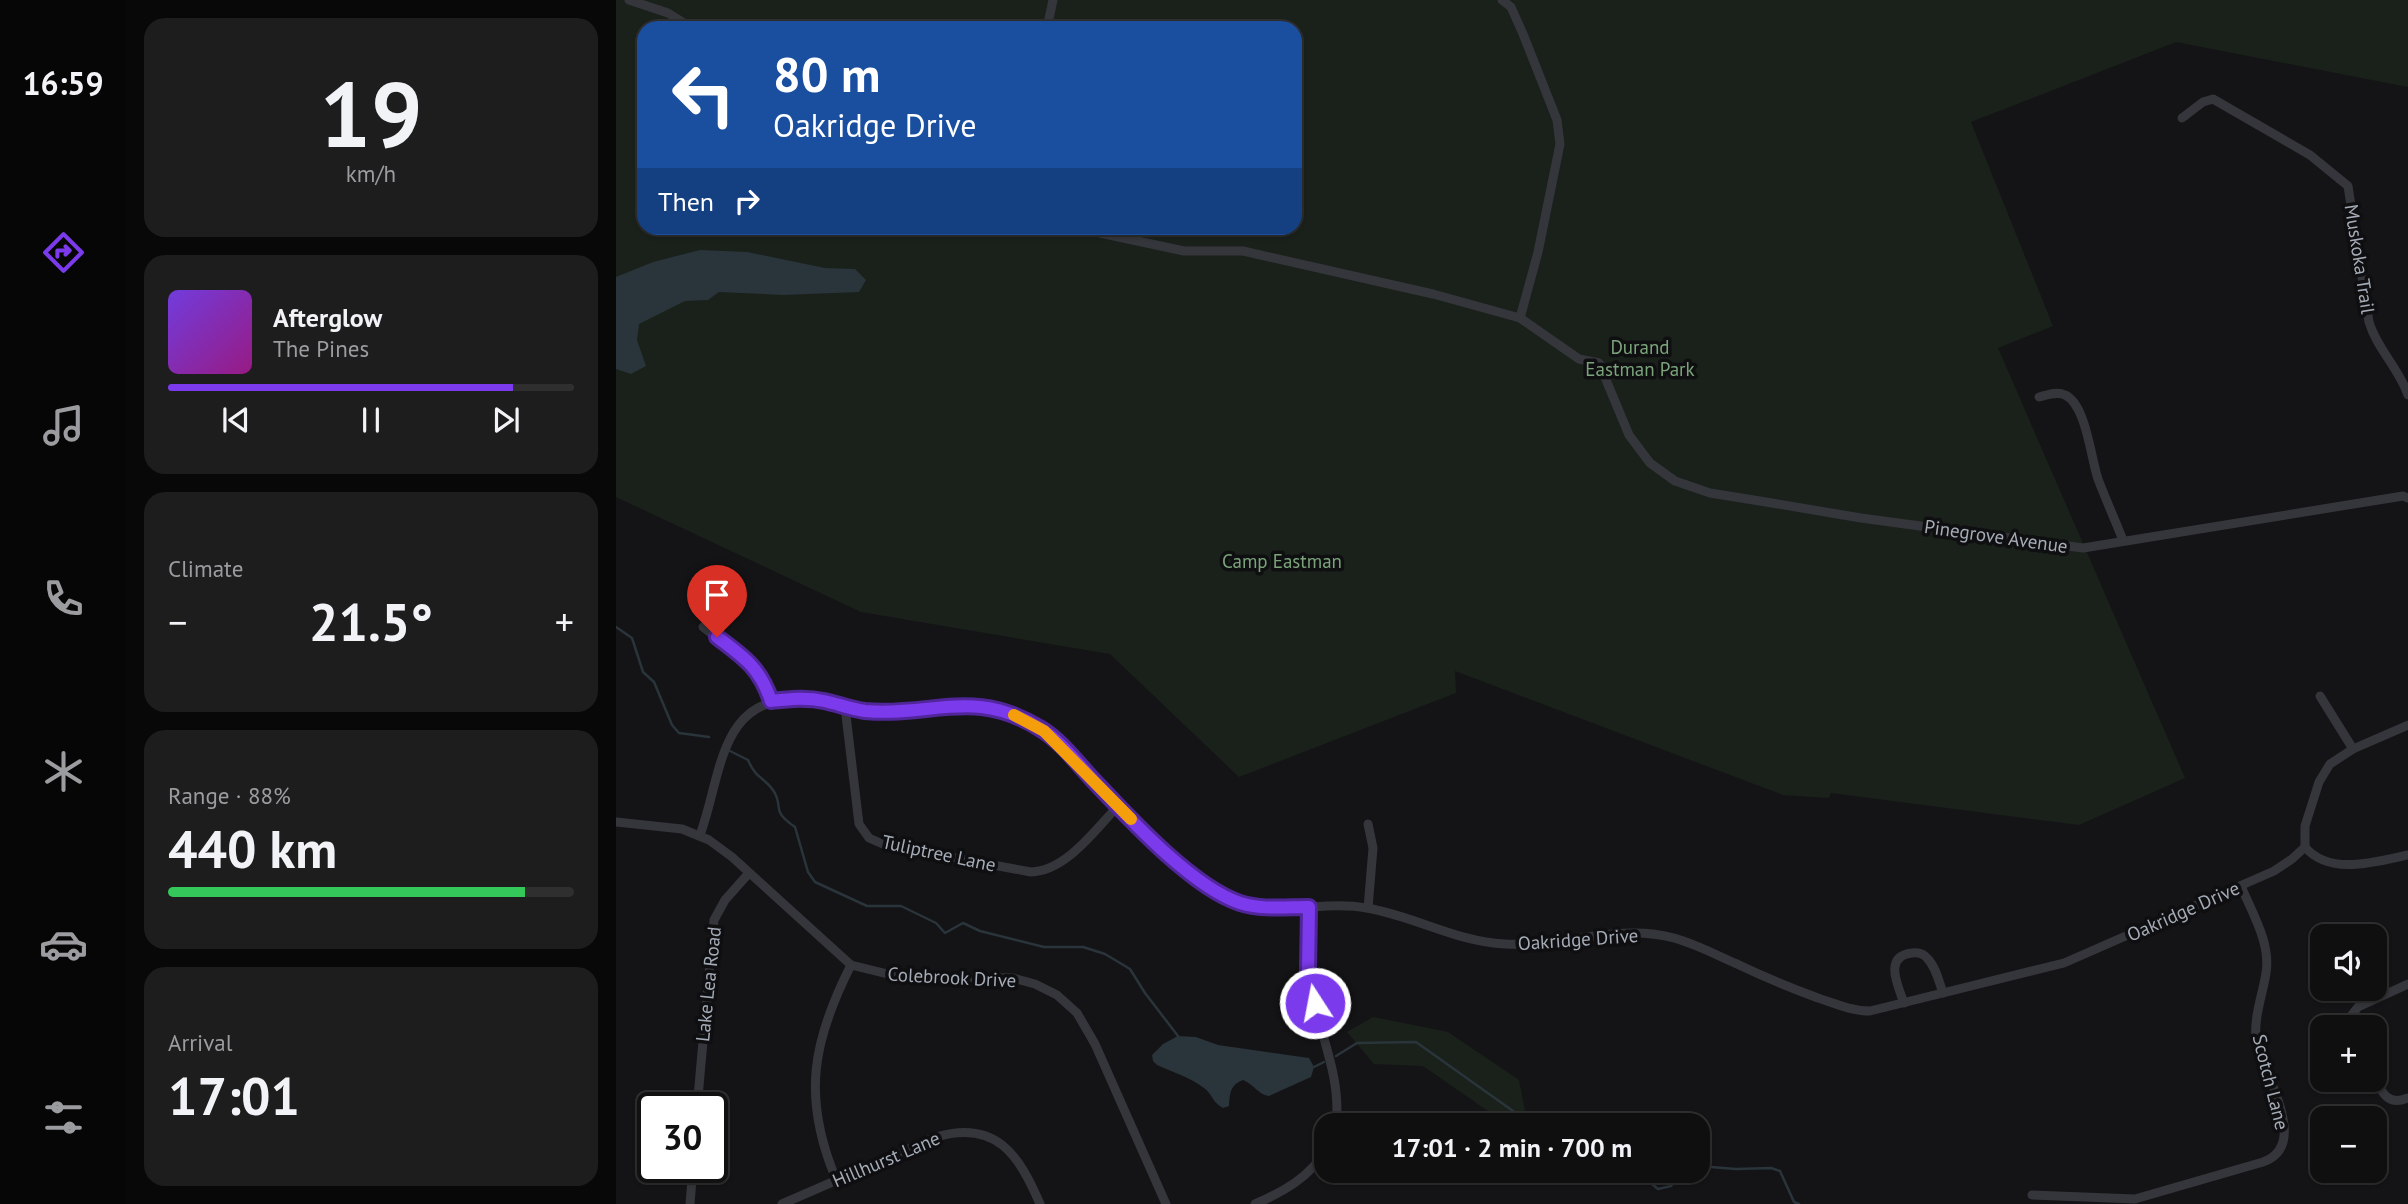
<!DOCTYPE html>
<meta charset="utf-8">
<style>
:root{--surface:#0f0f10;--page:#1d1d1e;--text:#f1f3f6;--muted:#9b9c9f;--line:#2f2f30;--accent:#7c3aed}
body{margin:0;font-family:"PT Sans",sans-serif;background:var(--page);color:var(--text);height:100vh;display:flex;flex-direction:column;font-size:26px;white-space:nowrap}
*{box-sizing:border-box;margin:0}
p{font-size:23px;color:var(--muted)}
.icon{flex:none;width:38px;height:38px;fill:none;stroke:currentColor;stroke-width:2;stroke-linecap:round;stroke-linejoin:round}
.map{position:relative;flex:1;overflow:hidden}
.sheet{display:flex;flex-direction:column;gap:18px;padding:18px;background:#080809;width:490px}
.sheet>*{flex:none}
.guide{position:absolute;left:21px;top:21px;width:665px;height:214px;border-radius:21px;box-shadow:0 2px 5px #0004,0 0 0 2px var(--line);background:#1a4fa0;color:#fff;overflow:hidden}
.controls{position:absolute;left:1694px;top:924px;display:grid;gap:14px}
.controls a{display:grid;place-items:center;width:77px;height:77px;border-radius:14px;background:var(--surface);box-shadow:0 2px 5px #0004,0 0 0 2px var(--line);font-size:35px}
.speed{position:absolute;left:21px;top:1092px;display:flex;gap:14px;font-size:35px;font-weight:700;text-align:center}
.speed>*{display:grid;place-content:center;width:91px;height:91px;border-radius:50%;background:var(--surface);box-shadow:0 2px 5px #0004,0 0 0 2px var(--line);line-height:1}
.speed .limit{border:4px solid #111;border-radius:10px;background:#fff;color:#111}
.pin{position:absolute;display:grid;place-items:center;width:60px;height:60px;color:#fff;margin:-72px -30px;border-radius:50% 50% 50% 0;rotate:-45deg;box-shadow:0 0 7px #0007}
.pin .icon{rotate:45deg}
.me{position:absolute;width:77px;margin:-38px;rotate:349deg;stroke-linejoin:round;filter:drop-shadow(0 0 5px #0008)}
.turn{display:flex;align-items:center;gap:24px;height:147px;padding:0 21px;font-size:32px}
.turn .icon{width:91px;height:91px;stroke-width:2.5}
.turn b{display:block;font-size:49px;line-height:60px}
.then{display:flex;align-items:center;height:66px;padding:0 21px;background:#0003;gap:14px;font-size:26px}
.big{font-size:52px;font-weight:800;line-height:1.1}
.sheet .card{flex:1;display:flex;flex-direction:column;justify-content:center;gap:10px;min-width:0;padding:0 24px;border-radius:21px;background:var(--page)}
.sheet .dial{align-items:center;gap:0}
.dial b{font-size:91px;line-height:1}
.song{display:flex;align-items:center;gap:21px}
.cover{width:84px;height:84px;border-radius:10px;background:linear-gradient(135deg,hsl(260 70% 55%),hsl(310 70% 35%))}
.played{height:7px;border-radius:4px;background:linear-gradient(90deg,var(--accent) 85%,var(--line) 85%)}
.keys{display:flex;justify-content:space-around;direction:ltr}
.heat{display:flex;justify-content:space-between;align-items:center;font-size:38px;direction:ltr}
.charge{height:10px;border-radius:5px;background:linear-gradient(90deg,#34c759 88%,var(--line) 0)}
.trip{position:absolute;left:698px;top:1113px;width:396px;height:70px;border-radius:21px;background:var(--surface);box-shadow:0 2px 5px #0004,0 0 0 2px var(--line);font-weight:800;line-height:70px;text-align:center}
main{display:flex;flex:1;min-height:0}
.menu{display:flex;flex-direction:column;width:126px;justify-content:space-around;align-items:center;background:#060606;color:var(--muted)}
.menu .icon{width:49px;height:49px}
.menu .active{color:var(--accent)}
.menu b{font-size:32px;color:var(--text)}
.map>svg:first-child{display:block}
.green{fill:#1a211b;fill-rule:evenodd}
.water{fill:#2a343b}
.lines{fill:none;stroke-linecap:round;stroke-linejoin:round}
.stream{stroke:#2a343b;stroke-width:2.5}
.street{stroke:#35363b;stroke-width:9}
.route-casing{stroke:#51269a;stroke-width:18}
.route{stroke:#7c3aed;stroke-width:12}
.slow{stroke:#f59e0b;stroke-width:12}
.labels{text-anchor:middle;dominant-baseline:central;stroke-width:7;stroke-linejoin:round;paint-order:stroke}
.street-label{font-size:19px;fill:#a5acb7;stroke:#0f0f11}
.park-label{font-size:19px;fill:#7ba47b;stroke:#0f0f11}
</style>
<main>
<nav class="menu">
<b>16:59</b>
<svg class="icon active" aria-label="directions" viewBox="0 0 24 24"><path d="M12 3l9 9-9 9-9-9zM9 14v-3h6M13 9l2 2-2 2"/></svg>
<svg class="icon" aria-label="music" viewBox="0 0 24 24"><path d="M9 18V5l10-2v13"/><circle cx="6" cy="18" r="3"/><circle cx="16" cy="16" r="3"/></svg>
<svg class="icon" aria-label="phone" viewBox="0 0 24 24"><path d="M5 4h4l2 5-3 2q2 4 5 5l2-3 5 2v4C11 20 4 13 5 4z"/></svg>
<svg class="icon" aria-label="climate" viewBox="0 0 24 24"><path d="M12 3v18M4 7l16 10M4 17L20 7"/></svg>
<svg class="icon" aria-label="car" viewBox="0 0 24 24"><path d="M5 17H2v-5l4-1 3-4h7l3 4 3 1v5h-3M9 17h6M6 11h13"/><circle cx="7" cy="17" r="2"/><circle cx="17" cy="17" r="2"/></svg>
<svg class="icon" aria-label="filters" viewBox="0 0 24 24"><path d="M4 7h16M4 17h16"/><circle cx="9" cy="7" r="2"/><circle cx="15" cy="17" r="2"/></svg>
</nav>
<section class="sheet">
<div class="card dial"><b>19</b><p>km/h</p></div>
<div class="card">
<div class="song"><i class="cover"></i><div><b>Afterglow</b><p>The Pines</p></div></div>
<div class="played"></div>
<div class="keys"><svg class="icon" aria-label="previous" viewBox="0 0 24 24"><path d="M18 5L8 12l10 7zM5 5v14"/></svg><svg class="icon" aria-label="pause" viewBox="0 0 24 24"><path d="M8 5v14M16 5v14"/></svg><svg class="icon" aria-label="next" viewBox="0 0 24 24"><path d="M6 5l10 7-10 7zM19 5v14"/></svg></div>
</div>
<div class="card"><p>Climate</p>
<div class="heat"><a>−</a><b class="big">21.5°</b><a>+</a></div>
</div>
<div class="card"><p>Range · 88%</p><b class="big">440 km</b><div class="charge"></div></div>
<div class="card"><p>Arrival</p><b class="big">17:01</b></div>
</section>
<div class="map">
<svg width="1792" height="1204" viewBox="0 0 1792 1204">
<rect width="100%" height="100%" fill="#141416"/>
<g class="green">
<path d="M0 0H1792V87L1560 42 1355 122 1437 326 1382 348 1569 778 1463 825 1215 793 1213 798 1167 795 839 671 840 693 623 777 494 654 245 612 0 497ZM28 28H679V228H28Z"/>
<polygon points="757,1017 832,1032 903,1080 911,1121 892,1125 807,1066 758,1064 731,1032"/>
</g>
<g class="water">
<polygon points="84,250 131,252 209,268 239,269 250,280 243,292 167,295 103,292 92,300 69,301 23,324 21,340 30,366 15,374 0,369 0,277 37,262"/>
<path d="M562 1036 580 1037 602 1045 693 1058 698 1067 695 1077 653 1096C643 1095 637 1084 627 1080 614 1085 614 1093 613 1106L607 1108C596 1102 597 1095 588 1088 574 1077 556 1072 541 1065L537 1061 536 1055 547 1044Z"/>
</g>
<g class="lines">
<g class="stream">
<polyline points="0,627 16,638 27,672 38,682 56,725 63,733 93,737"/>
<path d="M114 751 132 760C140 779 148 777 157 790 169 808 153 809 179 827L192 872 199 882 251 906H285L320 923 329 933 347 923 364 931 428 947H467L489 954 514 969 529 993 562 1036"/>
<polyline points="720,1056 741,1043 800,1042 911,1121 929,1125"/>
<polyline points="698,1067 708,1062"/>
<polyline points="1082,1166 1120,1169 1155,1168 1164,1171 1178,1202 1183,1204"/>
<polyline points="993,1171 996,1175 1003,1178 1017,1171"/>
<polyline points="1026,1171 1031,1180 1042,1189 1055,1186 1068,1171"/>
</g>
<g class="street">
<polyline points="13,0 52,13 76,28"/>
<polyline points="886,0 895,7 907,34 941,120 944,144 922,252 904,318"/>
<polyline points="431,28 437,0"/>
<path d="M1566 118 1587 102 1597 99 1694 155 1732 186 1753 322C1761 349 1783 368 1792 395"/>
<polyline points="479,228 484,233 568,251 627,251 817,294 904,318 963,359 983,363 1013,435 1034,463 1059,481 1094,493 1150,502 1245,518 1467,548 1787,496 1792,498"/>
<path d="M1423 397C1431 395 1441 391 1449 395 1470 404 1475 459 1482 479 1490 500 1499 520 1507 540"/>
<polyline points="87,627 139,667 155,701"/>
<polyline points="1704,696 1737,749"/>
<path d="M229 707 243 824 253 838 269 845 415 872C450 871 479 830 502 806"/>
<polyline points="0,822 66,829 93,840 116,857 235,965 284,977 397,978 419,984 441,995 461,1013 479,1044 550,1204"/>
<polyline points="752,824 757,848 752,908"/>
<path d="M84 835C107 772 102 692 193 699 214 700 232 709 253 711 296 713 339 698 381 709 423 721 449 750 478 781 513 818 576 886 623 902 664 916 709 900 751 908 798 916 841 942 889 944 945 947 1003 923 1058 938 1080 944 1100 955 1121 964 1148 977 1175 988 1202 998 1220 1004 1236 1011 1254 1011L1448 963 1658 871 1676 859 1689 847V826L1703 782 1714 764 1737 749 1792 725"/>
<path d="M1689 847C1713 876 1760 862 1792 855"/>
<path d="M693 907C692 932 689 958 694 983 702 1031 726 1076 720 1125"/>
<path d="M1288 1003C1282 986 1267 956 1296 953 1302 952 1307 953 1311 958 1320 967 1323 982 1327 993"/>
<polyline points="1737,1027 1735,1016 1742,1007 1792,984"/>
<path d="M1759 1078C1766 1094 1773 1106 1792 1098"/>
<polyline points="81,1108 98,920 109,900 133,873"/>
<path d="M220 1179C186 1098 196 1042 235 965"/>
<path d="M1416 1195 1519 1199 1647 1162C1697 1144 1644 1071 1640 1037 1638 1016 1647 993 1650 973 1655 943 1636 913 1625 886"/>
<polyline points="74,1204 77,1167"/>
<path d="M166 1204 320 1137C380 1119 403 1155 424 1204"/>
<path d="M639 1204C667 1192 694 1177 710 1150"/>
</g>
</g>
<g class="lines">
<defs>
<path id="route" d="M101 637C128 657 144 668 155 701 173 699 190 697 208 701 222 704 235 709 249 711 318 717 358 687 425 729 445 741 462 764 478 781 513 818 576 887 624 903 646 910 670 907 693 907L692 971 699 1003"/>
</defs>
<use href="#route" class="route-casing"/>
<use href="#route" class="route"/>
<polyline class="slow" points="398,715 428,731 515,819"/>
</g>
<g class="labels">
<g class="street-label">
<text transform="translate(1744 259) rotate(81)">Muskoka Trail</text>
<text transform="translate(1380 536) rotate(8)">Pinegrove Avenue</text>
<text transform="translate(323 853) rotate(12)">Tuliptree Lane</text>
<text transform="translate(1567 911) rotate(-24)">Oakridge Drive</text>
<text transform="translate(962 939) rotate(-4)">Oakridge Drive</text>
<text transform="translate(336 977) rotate(3)">Colebrook Drive</text>
<text transform="translate(92 984) rotate(-84)">Lake Lea Road</text>
<text transform="translate(1655 1082) rotate(76)">Scotch Lane</text>
<text transform="translate(270 1159) rotate(-23)">Hillhurst Lane</text>
</g>
<g class="park-label">
<text x="1024" y="347">Durand<tspan x="1024" dy="22">Eastman Park</tspan></text>
<text x="666" y="561">Camp Eastman</text>
</g>
</g>
</svg>
<div class="controls">
<a><svg class="icon" aria-label="sound" viewBox="0 0 24 24"><path d="M4 9h4l5-4v14l-5-4H4zM17 9q2 3 0 6"/></svg></a>
<a>+</a>
<a>−</a>
</div>
<div class="speed"><div class="limit">30</div></div>
<div class="pin" style="left:101px;top:637px;background:#d93025"><svg class="icon" aria-label="arrive" viewBox="0 0 24 24"><path d="M6 21V4h12l-3 4 3 4H6"/></svg></div>
<svg class="me" style="left:699px;top:1003px" viewBox="-20 -20 40 40"><circle r="17" fill="#7c3aed" stroke="#fff" stroke-width="3"/><path d="M0-11L8 9 0 5-8 9z" fill="#fff"/></svg>
<div class="trip">17:01 · 2 min · 700 m</div>
<div class="guide">
<div class="turn"><svg class="icon" aria-label="left" viewBox="0 0 24 24"><path d="M17 20v-9H6M10 6l-5 5 5 5"/></svg><div><b>80 m</b>Oakridge Drive</div></div>
<div class="then">Then<svg class="icon" aria-label="right" viewBox="0 0 24 24"><path d="M7 20v-9h11M14 6l5 5-5 5"/></svg></div>
</div>
</div>
</main>
